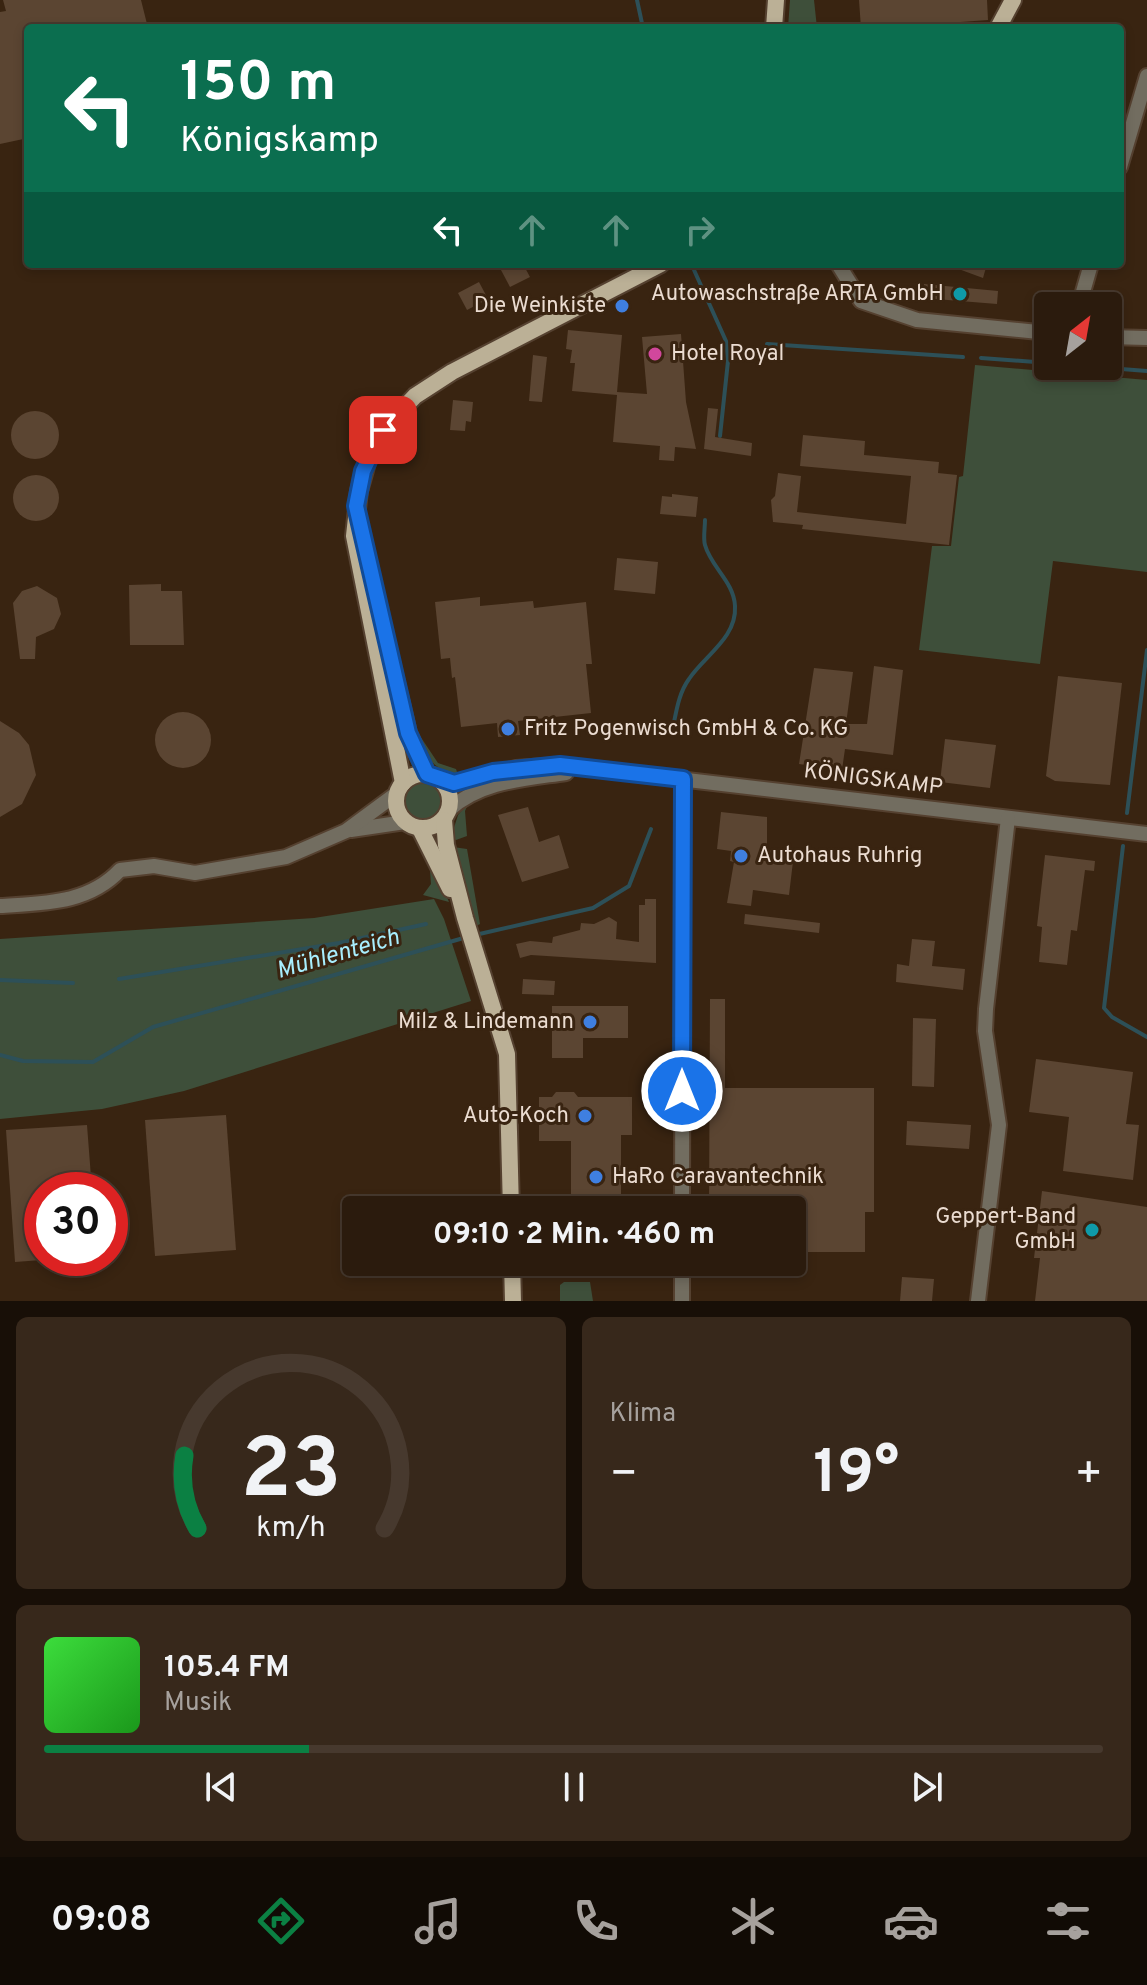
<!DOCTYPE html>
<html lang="de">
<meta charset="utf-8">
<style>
:root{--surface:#2b1b0d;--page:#37281b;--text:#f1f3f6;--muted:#a6a19d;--line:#47392e;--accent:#0b8043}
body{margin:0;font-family:Overpass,sans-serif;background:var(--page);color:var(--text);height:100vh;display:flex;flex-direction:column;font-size:30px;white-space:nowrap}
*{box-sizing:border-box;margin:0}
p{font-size:26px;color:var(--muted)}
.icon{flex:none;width:44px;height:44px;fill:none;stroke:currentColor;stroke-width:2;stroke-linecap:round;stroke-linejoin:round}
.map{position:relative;height:1301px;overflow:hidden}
.details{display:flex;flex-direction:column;gap:16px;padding:16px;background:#180f07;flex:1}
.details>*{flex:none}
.guide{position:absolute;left:24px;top:24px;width:1100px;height:244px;border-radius:8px;box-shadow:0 4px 12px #0003,0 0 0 2px var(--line);background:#0b6e4f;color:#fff;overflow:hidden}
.needle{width:52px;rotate:31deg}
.fabs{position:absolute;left:1034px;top:292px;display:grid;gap:16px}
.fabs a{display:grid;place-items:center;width:88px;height:88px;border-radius:8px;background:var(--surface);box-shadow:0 4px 12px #0003,0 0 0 2px var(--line);font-size:40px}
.speed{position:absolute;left:24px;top:1172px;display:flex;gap:16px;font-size:40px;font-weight:700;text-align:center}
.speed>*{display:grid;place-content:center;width:104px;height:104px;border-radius:50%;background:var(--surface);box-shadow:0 4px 12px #0003,0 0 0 2px var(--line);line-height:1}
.speed .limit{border:12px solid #d22;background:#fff;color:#111}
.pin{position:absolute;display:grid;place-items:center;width:68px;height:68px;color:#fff;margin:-34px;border-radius:16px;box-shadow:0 4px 12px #0006}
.me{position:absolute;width:88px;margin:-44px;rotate:0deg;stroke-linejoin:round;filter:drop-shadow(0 0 6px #0008)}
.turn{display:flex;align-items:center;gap:28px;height:168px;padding:0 24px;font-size:36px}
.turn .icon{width:104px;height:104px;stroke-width:2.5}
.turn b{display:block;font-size:56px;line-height:68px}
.lanes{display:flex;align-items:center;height:76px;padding:0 24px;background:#0003;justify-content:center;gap:40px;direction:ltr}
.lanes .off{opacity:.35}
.big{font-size:60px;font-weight:700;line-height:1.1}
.details .widget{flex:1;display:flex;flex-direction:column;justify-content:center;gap:12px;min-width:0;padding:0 28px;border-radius:12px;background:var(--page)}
.details .dial{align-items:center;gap:0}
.dial svg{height:208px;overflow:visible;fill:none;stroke:var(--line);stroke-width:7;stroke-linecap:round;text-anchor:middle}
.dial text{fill:var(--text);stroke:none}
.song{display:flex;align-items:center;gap:24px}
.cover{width:96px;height:96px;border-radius:12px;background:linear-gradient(135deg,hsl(120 70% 55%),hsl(120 70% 35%))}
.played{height:8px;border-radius:4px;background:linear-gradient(90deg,var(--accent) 25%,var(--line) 25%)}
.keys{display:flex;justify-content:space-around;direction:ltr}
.heat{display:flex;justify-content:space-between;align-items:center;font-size:44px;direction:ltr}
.details .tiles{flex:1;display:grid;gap:16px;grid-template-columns:1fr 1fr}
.widget:last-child{grid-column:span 2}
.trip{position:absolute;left:342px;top:1196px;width:464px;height:80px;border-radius:8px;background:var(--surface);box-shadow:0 4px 12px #0003,0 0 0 2px var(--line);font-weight:700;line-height:80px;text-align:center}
.tab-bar{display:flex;height:128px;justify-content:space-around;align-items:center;background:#110b05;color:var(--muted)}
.tab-bar .icon{width:56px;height:56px}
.tab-bar .active{color:var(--accent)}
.tab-bar b{font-size:36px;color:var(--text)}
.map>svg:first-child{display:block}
.green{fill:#3e4f3a}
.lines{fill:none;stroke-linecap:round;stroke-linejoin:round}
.stream{stroke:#2d5058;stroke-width:4}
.building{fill:#5b4532}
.minor-casing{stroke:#554130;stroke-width:18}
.major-casing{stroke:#554130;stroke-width:20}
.minor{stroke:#726d60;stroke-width:14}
.major{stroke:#bbb096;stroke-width:16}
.route-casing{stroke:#114b97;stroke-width:20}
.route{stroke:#1a73e8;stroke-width:14}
.culture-dot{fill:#0f9aa8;stroke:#392411;stroke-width:3}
.shop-dot{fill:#3f7fe0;stroke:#392411;stroke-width:3}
.hotel-dot{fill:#d1479c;stroke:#392411;stroke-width:3}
.labels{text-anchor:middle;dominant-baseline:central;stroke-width:6;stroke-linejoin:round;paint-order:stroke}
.poi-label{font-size:22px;fill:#ebdcd1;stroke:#392411;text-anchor:end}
.street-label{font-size:22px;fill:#ebdcd1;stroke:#392411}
.water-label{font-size:24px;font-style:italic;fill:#a8eefe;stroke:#392411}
</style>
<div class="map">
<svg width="1147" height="1301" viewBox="0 0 1147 1301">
<rect width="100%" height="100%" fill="#392411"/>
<g class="green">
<polygon points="790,0 814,0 817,28 788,28"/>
<polygon points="975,365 1147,380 1147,572 1053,561 1040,664 919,650 932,546 951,546 959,477 963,476"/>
<path d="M410 721 438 763 456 769 458 775C427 769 422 748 410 721Z"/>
<circle cx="424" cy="802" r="20"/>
<polygon points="469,802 465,811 467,836 456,840 451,837 458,815"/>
<polygon points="453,847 467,849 480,924 476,926"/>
<polygon points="429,856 449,902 423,895 431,884"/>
<polygon points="434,899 444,919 471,1001 184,1091 102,1109 0,1119 0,939 314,918"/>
<polygon points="564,1282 590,1282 593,1301 560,1301 560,1285"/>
</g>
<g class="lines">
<g class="stream">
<polyline points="637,0 643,28"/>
<polyline points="694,270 726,341 728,361 720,436"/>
<polyline points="767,344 963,357"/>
<polyline points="981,358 1048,363"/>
<polyline points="1083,366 1147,371"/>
<path d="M672 732C676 714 678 694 689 679 704 656 737 638 735 606 734 582 711 567 705 545 703 538 705 528 705 520"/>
<polyline points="1127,813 1147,650"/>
<polyline points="1123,846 1104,1008 1112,1017 1147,1037"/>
<polyline points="475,935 593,908 629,886 651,829"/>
<polyline points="119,979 339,943 426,924"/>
<polyline points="0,980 73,983"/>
<polyline points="0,1055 23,1061 93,1062 153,1027 467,937"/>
</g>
</g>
<g class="building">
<polygon points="3,0 141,0 148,28 28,28 28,138 0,144 0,12 6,11"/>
<polygon points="859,0 987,0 988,20 920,25 920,28 861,28"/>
<polygon points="511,264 523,264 530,277 510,287 501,270"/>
<polygon points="945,264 987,264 983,278"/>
<polygon points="479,282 488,299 467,310 458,293"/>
<polygon points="924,284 998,291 997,304 923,298"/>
<polygon points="568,330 622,335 617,392 647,394 642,337 681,334 686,402 696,449 675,447 674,461 659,460 660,446 613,442 617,395 572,391 575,363 570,363 572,350 566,349"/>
<polygon points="533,355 547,357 542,402 529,401"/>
<polygon points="453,400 473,402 471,422 466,421 465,431 450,430"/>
<polygon points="708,408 718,409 715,437 752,443 751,456 704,449"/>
<circle cx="35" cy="435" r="24"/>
<polygon points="803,435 865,441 864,455 939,462 938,473 957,475 949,545 802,529 803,525 773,522 771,500 775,496 778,473 801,476 797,512 906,524 911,476 800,466"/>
<circle cx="36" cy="498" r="23"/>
<polygon points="672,494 698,497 696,517 660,514 662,496 672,497"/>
<polygon points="617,558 658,562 655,594 614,590"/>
<polygon points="161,584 161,591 182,591 184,645 130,645 129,585"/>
<polygon points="37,586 57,598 61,614 54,629 36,637 35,659 20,659 13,603 22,591"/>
<polygon points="480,597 480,606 533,601 534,608 586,602 592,664 586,664 591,713 518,721 520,735 498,737 497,723 461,727 455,677 452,678 450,658 441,659 435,602"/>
<polygon points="874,666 903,670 893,755 845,749 842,770 799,764 814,668 853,672 846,724 867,724"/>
<polygon points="1058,676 1122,683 1110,785 1055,781 1046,776"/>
<circle cx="183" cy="740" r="28"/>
<polygon points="0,721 19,733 29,745 36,775 22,804 0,817"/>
<polygon points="945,739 996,745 990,788 940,782"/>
<polygon points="528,807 539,842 559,835 569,868 522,882 498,815"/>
<polygon points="721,812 767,817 767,850 794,853 789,895 753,890 751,906 727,903 734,862 730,861 731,851 717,849"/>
<polygon points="1045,855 1095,861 1094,871 1085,870 1077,931 1071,930 1067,965 1039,962 1042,927 1037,926"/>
<polygon points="645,899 656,899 656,963 531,955 520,958 516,944 530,941 552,943 553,937 580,930 581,923 594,924 609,917 617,922 616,939 639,942 639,905 645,905"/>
<polygon points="745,914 820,923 819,933 744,924"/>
<polygon points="912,939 935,941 932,966 965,969 963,990 896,982 897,964 909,966"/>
<polygon points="523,979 555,981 554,995 522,994"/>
<polygon points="710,999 725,999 725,1088 874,1088 874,1212 865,1212 865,1252 792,1252 792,1210 709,1210"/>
<polygon points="552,1006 628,1006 628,1038 583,1038 583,1058 552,1058"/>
<polygon points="913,1018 936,1019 934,1087 912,1086"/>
<polygon points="1036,1059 1133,1072 1126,1124 1139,1125 1133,1180 1063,1171 1069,1117 1029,1112"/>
<polygon points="556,1092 574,1092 578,1097 632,1097 632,1135 621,1135 621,1207 571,1207 571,1141 539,1141 539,1097 552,1097"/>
<polygon points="226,1115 236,1250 155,1256 145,1120"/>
<polygon points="907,1121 971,1125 969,1149 906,1145"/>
<polygon points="87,1125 92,1190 42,1190 42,1260 15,1262 6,1130"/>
<polygon points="1042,1191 1147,1207 1147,1301 1035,1301 1040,1258 1034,1258"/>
<polygon points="902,1277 934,1279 932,1301 900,1301"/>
</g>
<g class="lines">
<defs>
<g id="minor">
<polyline points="1120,167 1147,76"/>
<polyline points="838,264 861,301 917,320 1048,333"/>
<polyline points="1079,306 1091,264"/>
<polyline points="1108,337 1147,338"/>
<polyline points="442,782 454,783 516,768 560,765 1147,834"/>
<path d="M449 810C480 781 526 779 566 773"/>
<polyline points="351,830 405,822"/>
<path d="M0 906C44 903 88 904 120 870L154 866 195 873 286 857 346 831 396 794"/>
<polyline points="682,1210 683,779"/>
<polyline points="682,1301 682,1262"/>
<polyline points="978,1301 999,1125 985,1031 986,1009 1008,818"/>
</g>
<g id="major">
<polyline points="774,28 776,0"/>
<polyline points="998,28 1013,0"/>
<polyline points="372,582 408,733 427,774"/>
<circle cx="423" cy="801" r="27"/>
<polyline points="403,783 354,536 359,491 371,449 383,430 415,396 452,372 661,264"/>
<polyline points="444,820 446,845 465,918 507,1054 511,1210"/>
<polyline points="420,829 450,889"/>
<polyline points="512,1262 513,1301"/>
</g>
</defs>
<use href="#minor" class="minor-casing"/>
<use href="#major" class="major-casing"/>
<use href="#minor" class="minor"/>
<use href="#major" class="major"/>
</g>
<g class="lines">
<defs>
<polyline id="route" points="383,430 363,471 356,506 408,733 427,774 454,783 493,772 560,765 683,779 682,1091"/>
</defs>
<use href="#route" class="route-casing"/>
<use href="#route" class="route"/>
</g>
<g class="culture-dot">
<circle cx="960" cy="294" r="8"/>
<circle cx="1092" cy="1230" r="8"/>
</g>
<g class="shop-dot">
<circle cx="622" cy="306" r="8"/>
<circle cx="508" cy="729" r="8"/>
<circle cx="741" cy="856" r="8"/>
<circle cx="590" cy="1022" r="8"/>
<circle cx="585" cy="1116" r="8"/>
<circle cx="596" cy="1177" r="8"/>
</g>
<circle class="hotel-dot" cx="655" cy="354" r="8"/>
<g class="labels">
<g class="poi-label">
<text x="944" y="294">Autowaschstraße ARTA GmbH</text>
<text x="606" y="306">Die Weinkiste</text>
<text x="671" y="354" text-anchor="start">Hotel Royal</text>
<text x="524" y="729" text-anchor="start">Fritz Pogenwisch GmbH &amp; Co. KG</text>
<text x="757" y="856" text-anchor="start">Autohaus Ruhrig</text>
<text x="574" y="1022">Milz &amp; Lindemann</text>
<text x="569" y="1116">Auto-Koch</text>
<text x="612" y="1177" text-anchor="start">HaRo Caravantechnik</text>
<text x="1076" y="1217">Geppert-Band<tspan x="1076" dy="25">GmbH</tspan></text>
</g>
<g class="street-label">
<text transform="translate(873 780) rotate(7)">KÖNIGSKAMP</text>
</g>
<g class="water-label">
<text transform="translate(338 955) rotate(-16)">Mühlenteich</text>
</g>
</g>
</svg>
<div class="fabs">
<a><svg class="needle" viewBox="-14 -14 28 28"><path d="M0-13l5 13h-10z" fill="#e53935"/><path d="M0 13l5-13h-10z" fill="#a6a19d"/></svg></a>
</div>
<div class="speed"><div class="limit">30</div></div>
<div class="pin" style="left:383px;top:430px;background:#d93025"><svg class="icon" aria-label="arrive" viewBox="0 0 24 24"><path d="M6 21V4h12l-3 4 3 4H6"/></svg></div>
<svg class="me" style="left:682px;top:1091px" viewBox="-20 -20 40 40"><circle r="17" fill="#1a73e8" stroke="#fff" stroke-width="3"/><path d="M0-11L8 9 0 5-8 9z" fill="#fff"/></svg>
<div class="trip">09:10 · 2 Min. · 460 m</div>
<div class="guide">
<div class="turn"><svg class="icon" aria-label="left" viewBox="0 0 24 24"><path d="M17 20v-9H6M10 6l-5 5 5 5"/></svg><div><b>150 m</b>Königskamp</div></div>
<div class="lanes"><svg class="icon" aria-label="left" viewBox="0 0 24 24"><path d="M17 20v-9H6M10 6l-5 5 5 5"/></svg><svg class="icon off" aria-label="ahead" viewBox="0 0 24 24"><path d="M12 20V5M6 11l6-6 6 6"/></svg><svg class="icon off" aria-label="ahead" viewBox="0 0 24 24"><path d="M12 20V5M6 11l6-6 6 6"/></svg><svg class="icon off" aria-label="right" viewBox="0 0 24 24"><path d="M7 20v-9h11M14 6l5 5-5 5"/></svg></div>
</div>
</div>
<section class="details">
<div class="tiles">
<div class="widget dial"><svg viewBox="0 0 100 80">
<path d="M14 69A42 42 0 1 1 86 69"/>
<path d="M14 69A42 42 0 0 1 9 41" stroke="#0b8043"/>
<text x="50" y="56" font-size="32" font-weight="700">23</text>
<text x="50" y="72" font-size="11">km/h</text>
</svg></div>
<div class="widget"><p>Klima</p>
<div class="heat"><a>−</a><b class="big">19°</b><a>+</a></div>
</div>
<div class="widget">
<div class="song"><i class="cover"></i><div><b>105.4 FM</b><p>Musik</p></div></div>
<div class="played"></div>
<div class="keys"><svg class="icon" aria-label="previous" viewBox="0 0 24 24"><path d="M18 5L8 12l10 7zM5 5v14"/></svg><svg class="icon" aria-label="pause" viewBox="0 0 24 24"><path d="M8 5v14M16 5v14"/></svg><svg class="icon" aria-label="next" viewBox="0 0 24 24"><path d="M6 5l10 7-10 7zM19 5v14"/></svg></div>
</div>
</div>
</section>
<nav class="tab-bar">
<b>09:08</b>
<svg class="icon active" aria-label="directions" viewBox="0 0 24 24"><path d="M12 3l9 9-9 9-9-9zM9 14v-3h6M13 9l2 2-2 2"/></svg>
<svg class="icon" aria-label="music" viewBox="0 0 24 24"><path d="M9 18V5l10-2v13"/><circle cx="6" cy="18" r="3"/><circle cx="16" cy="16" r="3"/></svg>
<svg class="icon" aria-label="phone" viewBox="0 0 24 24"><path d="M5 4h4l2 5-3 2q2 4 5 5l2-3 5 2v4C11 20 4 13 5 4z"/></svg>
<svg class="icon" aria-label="climate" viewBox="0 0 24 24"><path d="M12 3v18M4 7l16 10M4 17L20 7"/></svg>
<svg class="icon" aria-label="car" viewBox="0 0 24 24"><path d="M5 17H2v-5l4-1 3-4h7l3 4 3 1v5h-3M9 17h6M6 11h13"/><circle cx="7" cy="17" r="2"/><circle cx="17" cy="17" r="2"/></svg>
<svg class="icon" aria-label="filters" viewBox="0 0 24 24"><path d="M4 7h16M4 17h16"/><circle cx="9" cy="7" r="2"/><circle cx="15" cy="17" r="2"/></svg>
</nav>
